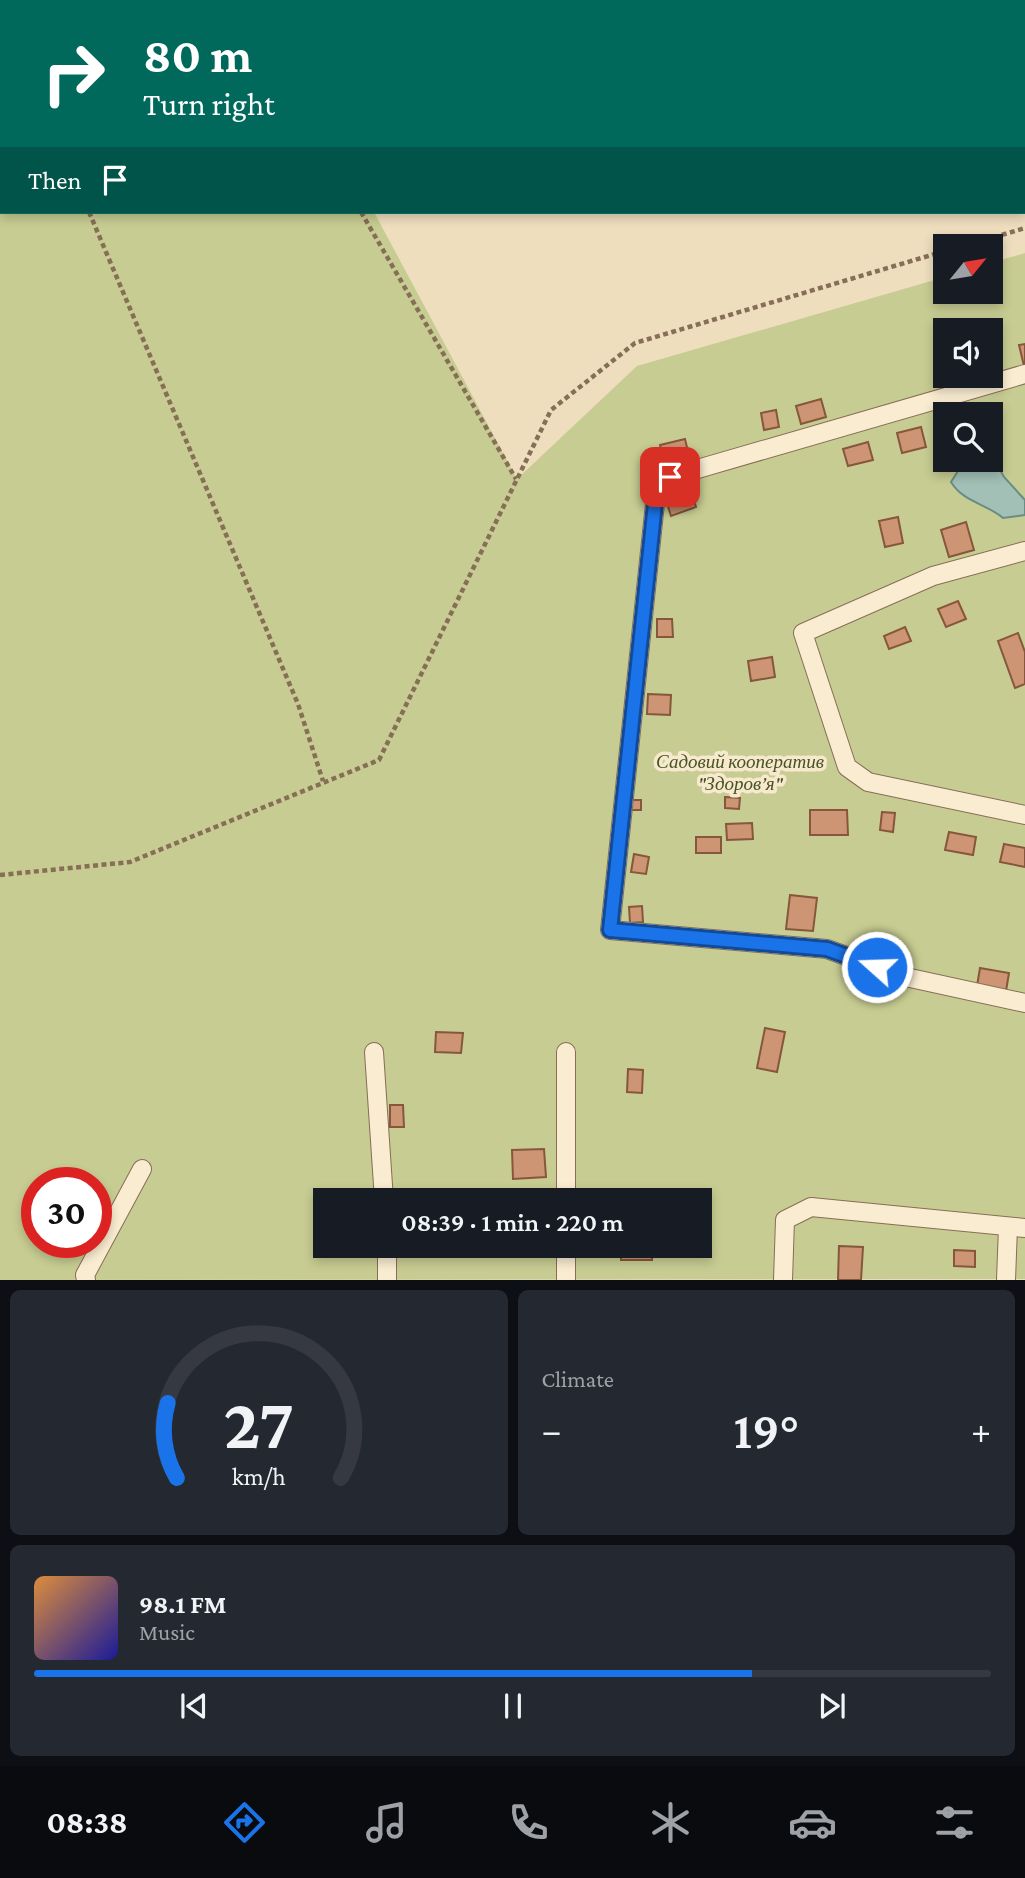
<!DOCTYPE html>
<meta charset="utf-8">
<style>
:root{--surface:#171b24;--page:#242831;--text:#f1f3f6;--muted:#9ea1a6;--line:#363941;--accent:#1a73e8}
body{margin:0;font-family:"Crimson Pro",serif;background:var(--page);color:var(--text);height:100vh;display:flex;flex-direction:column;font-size:26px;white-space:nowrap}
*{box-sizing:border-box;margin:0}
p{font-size:23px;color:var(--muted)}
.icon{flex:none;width:38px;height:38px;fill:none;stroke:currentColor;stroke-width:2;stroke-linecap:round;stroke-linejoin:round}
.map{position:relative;height:1280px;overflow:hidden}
.side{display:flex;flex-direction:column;gap:10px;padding:10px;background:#0d0f14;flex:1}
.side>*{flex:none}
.guide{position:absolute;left:0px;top:0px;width:1026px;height:214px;box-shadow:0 4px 10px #0003;background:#00695c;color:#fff;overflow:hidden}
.needle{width:46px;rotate:60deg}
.fabs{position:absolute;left:933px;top:234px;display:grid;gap:14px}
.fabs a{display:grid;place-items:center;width:70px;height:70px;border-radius:0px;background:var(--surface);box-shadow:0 4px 10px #0003;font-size:35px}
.speed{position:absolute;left:21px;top:1167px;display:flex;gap:14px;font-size:35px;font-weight:700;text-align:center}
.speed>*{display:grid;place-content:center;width:91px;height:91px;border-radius:50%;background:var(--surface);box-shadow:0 4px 10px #0003;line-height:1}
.speed .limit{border:10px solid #d22;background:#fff;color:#111}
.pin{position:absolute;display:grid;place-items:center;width:60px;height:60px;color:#fff;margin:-30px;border-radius:14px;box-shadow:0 4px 10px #0006}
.me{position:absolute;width:77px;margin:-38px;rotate:290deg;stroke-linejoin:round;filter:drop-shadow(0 0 5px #0008)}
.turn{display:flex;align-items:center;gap:24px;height:147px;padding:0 28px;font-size:32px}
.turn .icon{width:91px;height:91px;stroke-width:2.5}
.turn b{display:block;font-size:49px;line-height:60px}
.then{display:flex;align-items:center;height:66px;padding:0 28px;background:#0003;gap:14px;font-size:26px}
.big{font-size:52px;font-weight:600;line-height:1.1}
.side .card{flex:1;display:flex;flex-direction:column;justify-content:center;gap:10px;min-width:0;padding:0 24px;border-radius:10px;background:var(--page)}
.side .dial{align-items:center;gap:0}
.dial svg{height:182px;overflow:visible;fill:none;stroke:var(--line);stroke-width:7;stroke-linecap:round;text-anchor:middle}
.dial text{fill:var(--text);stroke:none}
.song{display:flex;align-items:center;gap:21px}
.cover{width:84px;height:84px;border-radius:10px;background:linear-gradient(135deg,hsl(30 70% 55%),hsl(240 70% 35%))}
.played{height:7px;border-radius:4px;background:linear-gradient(90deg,var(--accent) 75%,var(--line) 75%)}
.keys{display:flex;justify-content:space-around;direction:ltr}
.heat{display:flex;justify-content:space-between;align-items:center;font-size:38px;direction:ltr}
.side .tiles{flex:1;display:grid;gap:10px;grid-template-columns:1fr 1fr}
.card:last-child{grid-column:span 2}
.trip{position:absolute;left:313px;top:1188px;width:399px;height:70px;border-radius:0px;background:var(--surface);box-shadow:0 4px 10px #0003;font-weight:600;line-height:70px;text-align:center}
.tabs{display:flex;height:112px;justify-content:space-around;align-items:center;background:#090b0e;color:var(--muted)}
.tabs .icon{width:49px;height:49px}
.tabs .current{color:var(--accent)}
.tabs b{font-size:32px;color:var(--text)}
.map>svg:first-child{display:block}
.green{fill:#c7cc92;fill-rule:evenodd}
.water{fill:#a2c0b6;stroke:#698d83;stroke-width:2}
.building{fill:#cd9573;stroke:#86573c;stroke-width:2}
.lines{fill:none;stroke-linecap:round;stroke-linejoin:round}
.minor-casing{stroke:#876e57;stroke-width:20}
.path{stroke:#876e57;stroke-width:4.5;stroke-dasharray:5 3.5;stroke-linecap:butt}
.minor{stroke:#f9ecd1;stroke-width:18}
.route-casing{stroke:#114b97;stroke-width:18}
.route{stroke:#1a73e8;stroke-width:12}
.labels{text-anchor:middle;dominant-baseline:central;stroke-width:7;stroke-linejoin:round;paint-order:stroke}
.park-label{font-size:19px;font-style:italic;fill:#485322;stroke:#f6e9ce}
</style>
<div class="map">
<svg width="1025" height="1280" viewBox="0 0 1025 1280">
<rect width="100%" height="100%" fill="#eedebe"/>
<path class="green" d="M0 0H261L262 2H2V212H374L517 479 637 366 945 277V292H990L991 263 1025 253V1279L0 1280ZM945 331H990V376H945ZM945 415H990V460H945ZM37 1183H96V1242H37ZM326 1200H700V1246H326Z"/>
<path class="water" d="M991 458H993L1004 477 1025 500V515L1003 518C987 504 963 502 951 482L965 460H990Z"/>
<g class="building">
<polygon points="1025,344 1025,366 1024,366 1019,345"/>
<polygon points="821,399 826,417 801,424 796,406"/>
<polygon points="776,410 779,427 764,430 761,413"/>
<polygon points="921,427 926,447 902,453 897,433"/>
<polygon points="685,439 689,456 664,462 660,445"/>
<polygon points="868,442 873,460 848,466 843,449"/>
<polygon points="691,491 696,507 671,516 666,500"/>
<polygon points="898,517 903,543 885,547 879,521"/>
<polygon points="966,522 974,550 949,557 941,530"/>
<polygon points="958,601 966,619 946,627 938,609"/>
<polygon points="657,619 672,619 673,637 657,637"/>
<polygon points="905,627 911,641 889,649 884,636"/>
<polygon points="1018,633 1025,652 1025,684 1015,688 998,641"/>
<polygon points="772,657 775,677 751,681 748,661"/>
<polygon points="648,694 671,695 670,715 647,714"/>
<polygon points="725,797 740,798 739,809 725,808"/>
<rect x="631" y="800" width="10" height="10"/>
<polygon points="810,810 847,810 848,835 810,835"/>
<polygon points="882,812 895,813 893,832 880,830"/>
<polygon points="752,823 753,839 727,840 726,824"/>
<polygon points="949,832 976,837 973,855 945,850"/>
<rect x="696" y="837" width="25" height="16"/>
<polygon points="1004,844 1025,848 1025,867 1000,862"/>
<polygon points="634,854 649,857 646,874 631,872"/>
<polygon points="790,895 817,898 813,931 786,929"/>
<polygon points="642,906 643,922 630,923 629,907"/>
<polygon points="980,968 1009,973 1006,991 977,986"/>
<polygon points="765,1028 785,1032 777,1072 757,1068"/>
<polygon points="436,1032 463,1033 461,1053 435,1052"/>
<polygon points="628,1069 643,1070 642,1093 627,1092"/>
<polygon points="390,1105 403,1105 404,1127 390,1127"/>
<polygon points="544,1149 546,1177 513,1179 512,1150"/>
<rect x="573" y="1190" width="20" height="10"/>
<rect x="465" y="1197" width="16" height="3"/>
<rect x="621" y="1246" width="31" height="14"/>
<polygon points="839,1246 863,1247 861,1280 838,1280"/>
<polygon points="954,1250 975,1251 975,1267 954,1266"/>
</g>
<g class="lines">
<defs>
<g id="minor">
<polyline points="1025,374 670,477 656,494 610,930 827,949 901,976 1025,1003"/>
<polyline points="1025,551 933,576 803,633 847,767 868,782 1025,815"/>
<polyline points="374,1052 384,1200"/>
<polyline points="566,1200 566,1052"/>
<polyline points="86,1280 85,1275 142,1169"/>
<polyline points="387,1280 387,1246"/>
<polyline points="566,1280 566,1246"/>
<polyline points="783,1280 785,1220 811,1207 1025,1228"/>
<polyline points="1006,1280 1008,1227"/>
</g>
</defs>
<use href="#minor" class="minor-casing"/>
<g class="path">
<polyline points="238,0 239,2"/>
<polyline points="89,212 298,704 323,781"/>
<polyline points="361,212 516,479"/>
<polyline points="961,247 1025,228"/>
<polyline points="0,875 130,862 379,760 551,410 635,343 945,251"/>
</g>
<use href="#minor" class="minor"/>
</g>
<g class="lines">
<defs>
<polyline id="route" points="670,477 656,494 610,930 827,949 877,967"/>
</defs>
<use href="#route" class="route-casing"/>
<use href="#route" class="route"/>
</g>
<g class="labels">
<g class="park-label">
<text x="740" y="761">Садовий кооператив<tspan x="740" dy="22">"Здоров’я"</tspan></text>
</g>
</g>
</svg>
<div class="fabs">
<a><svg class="needle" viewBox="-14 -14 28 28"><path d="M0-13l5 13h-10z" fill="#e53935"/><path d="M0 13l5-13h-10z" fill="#9ea1a6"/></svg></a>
<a><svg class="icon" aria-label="sound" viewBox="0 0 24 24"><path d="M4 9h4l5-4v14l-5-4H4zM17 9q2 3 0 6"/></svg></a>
<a><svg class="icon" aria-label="search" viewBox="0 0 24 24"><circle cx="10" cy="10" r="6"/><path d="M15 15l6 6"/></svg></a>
</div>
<div class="speed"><div class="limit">30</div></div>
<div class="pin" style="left:670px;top:477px;background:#d93025"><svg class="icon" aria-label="arrive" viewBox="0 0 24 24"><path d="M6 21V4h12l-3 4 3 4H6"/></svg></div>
<svg class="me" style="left:877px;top:967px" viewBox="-20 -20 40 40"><circle r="17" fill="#1a73e8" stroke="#fff" stroke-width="3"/><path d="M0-11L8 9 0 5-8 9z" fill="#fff"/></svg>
<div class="trip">08:39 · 1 min · 220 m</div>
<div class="guide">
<div class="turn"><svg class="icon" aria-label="right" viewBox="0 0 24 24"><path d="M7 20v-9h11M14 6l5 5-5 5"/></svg><div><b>80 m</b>Turn right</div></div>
<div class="then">Then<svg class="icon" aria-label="arrive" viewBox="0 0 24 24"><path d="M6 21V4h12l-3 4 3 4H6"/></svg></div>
</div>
</div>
<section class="side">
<div class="tiles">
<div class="card dial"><svg viewBox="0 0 100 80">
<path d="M14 69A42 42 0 1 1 86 69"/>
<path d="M14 69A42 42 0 0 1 10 36" stroke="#1a73e8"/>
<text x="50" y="56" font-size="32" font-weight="700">27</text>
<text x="50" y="72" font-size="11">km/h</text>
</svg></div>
<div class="card"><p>Climate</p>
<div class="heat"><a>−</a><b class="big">19°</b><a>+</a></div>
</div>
<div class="card">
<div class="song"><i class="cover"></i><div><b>98.1 FM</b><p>Music</p></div></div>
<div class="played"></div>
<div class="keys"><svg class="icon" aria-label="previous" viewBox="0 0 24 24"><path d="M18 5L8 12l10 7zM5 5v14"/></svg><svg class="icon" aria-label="pause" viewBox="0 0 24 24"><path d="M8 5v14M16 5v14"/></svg><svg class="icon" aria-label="next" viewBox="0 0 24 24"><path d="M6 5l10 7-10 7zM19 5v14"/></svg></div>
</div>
</div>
</section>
<nav class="tabs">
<b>08:38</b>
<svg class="icon current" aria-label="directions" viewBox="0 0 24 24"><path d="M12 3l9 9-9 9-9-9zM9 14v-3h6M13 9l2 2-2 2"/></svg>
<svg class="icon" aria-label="music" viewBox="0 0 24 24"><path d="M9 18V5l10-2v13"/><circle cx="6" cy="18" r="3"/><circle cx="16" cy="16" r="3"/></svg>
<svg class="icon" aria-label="phone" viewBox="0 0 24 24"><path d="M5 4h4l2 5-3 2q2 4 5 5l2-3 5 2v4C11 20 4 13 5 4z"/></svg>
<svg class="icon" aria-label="climate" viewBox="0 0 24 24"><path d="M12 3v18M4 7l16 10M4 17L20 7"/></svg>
<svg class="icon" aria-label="car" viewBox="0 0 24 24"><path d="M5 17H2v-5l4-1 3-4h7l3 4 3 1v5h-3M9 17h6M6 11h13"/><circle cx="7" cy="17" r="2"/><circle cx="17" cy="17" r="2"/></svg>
<svg class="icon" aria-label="filters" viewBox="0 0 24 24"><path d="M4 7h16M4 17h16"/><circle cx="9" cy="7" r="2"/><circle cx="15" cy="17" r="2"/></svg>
</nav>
